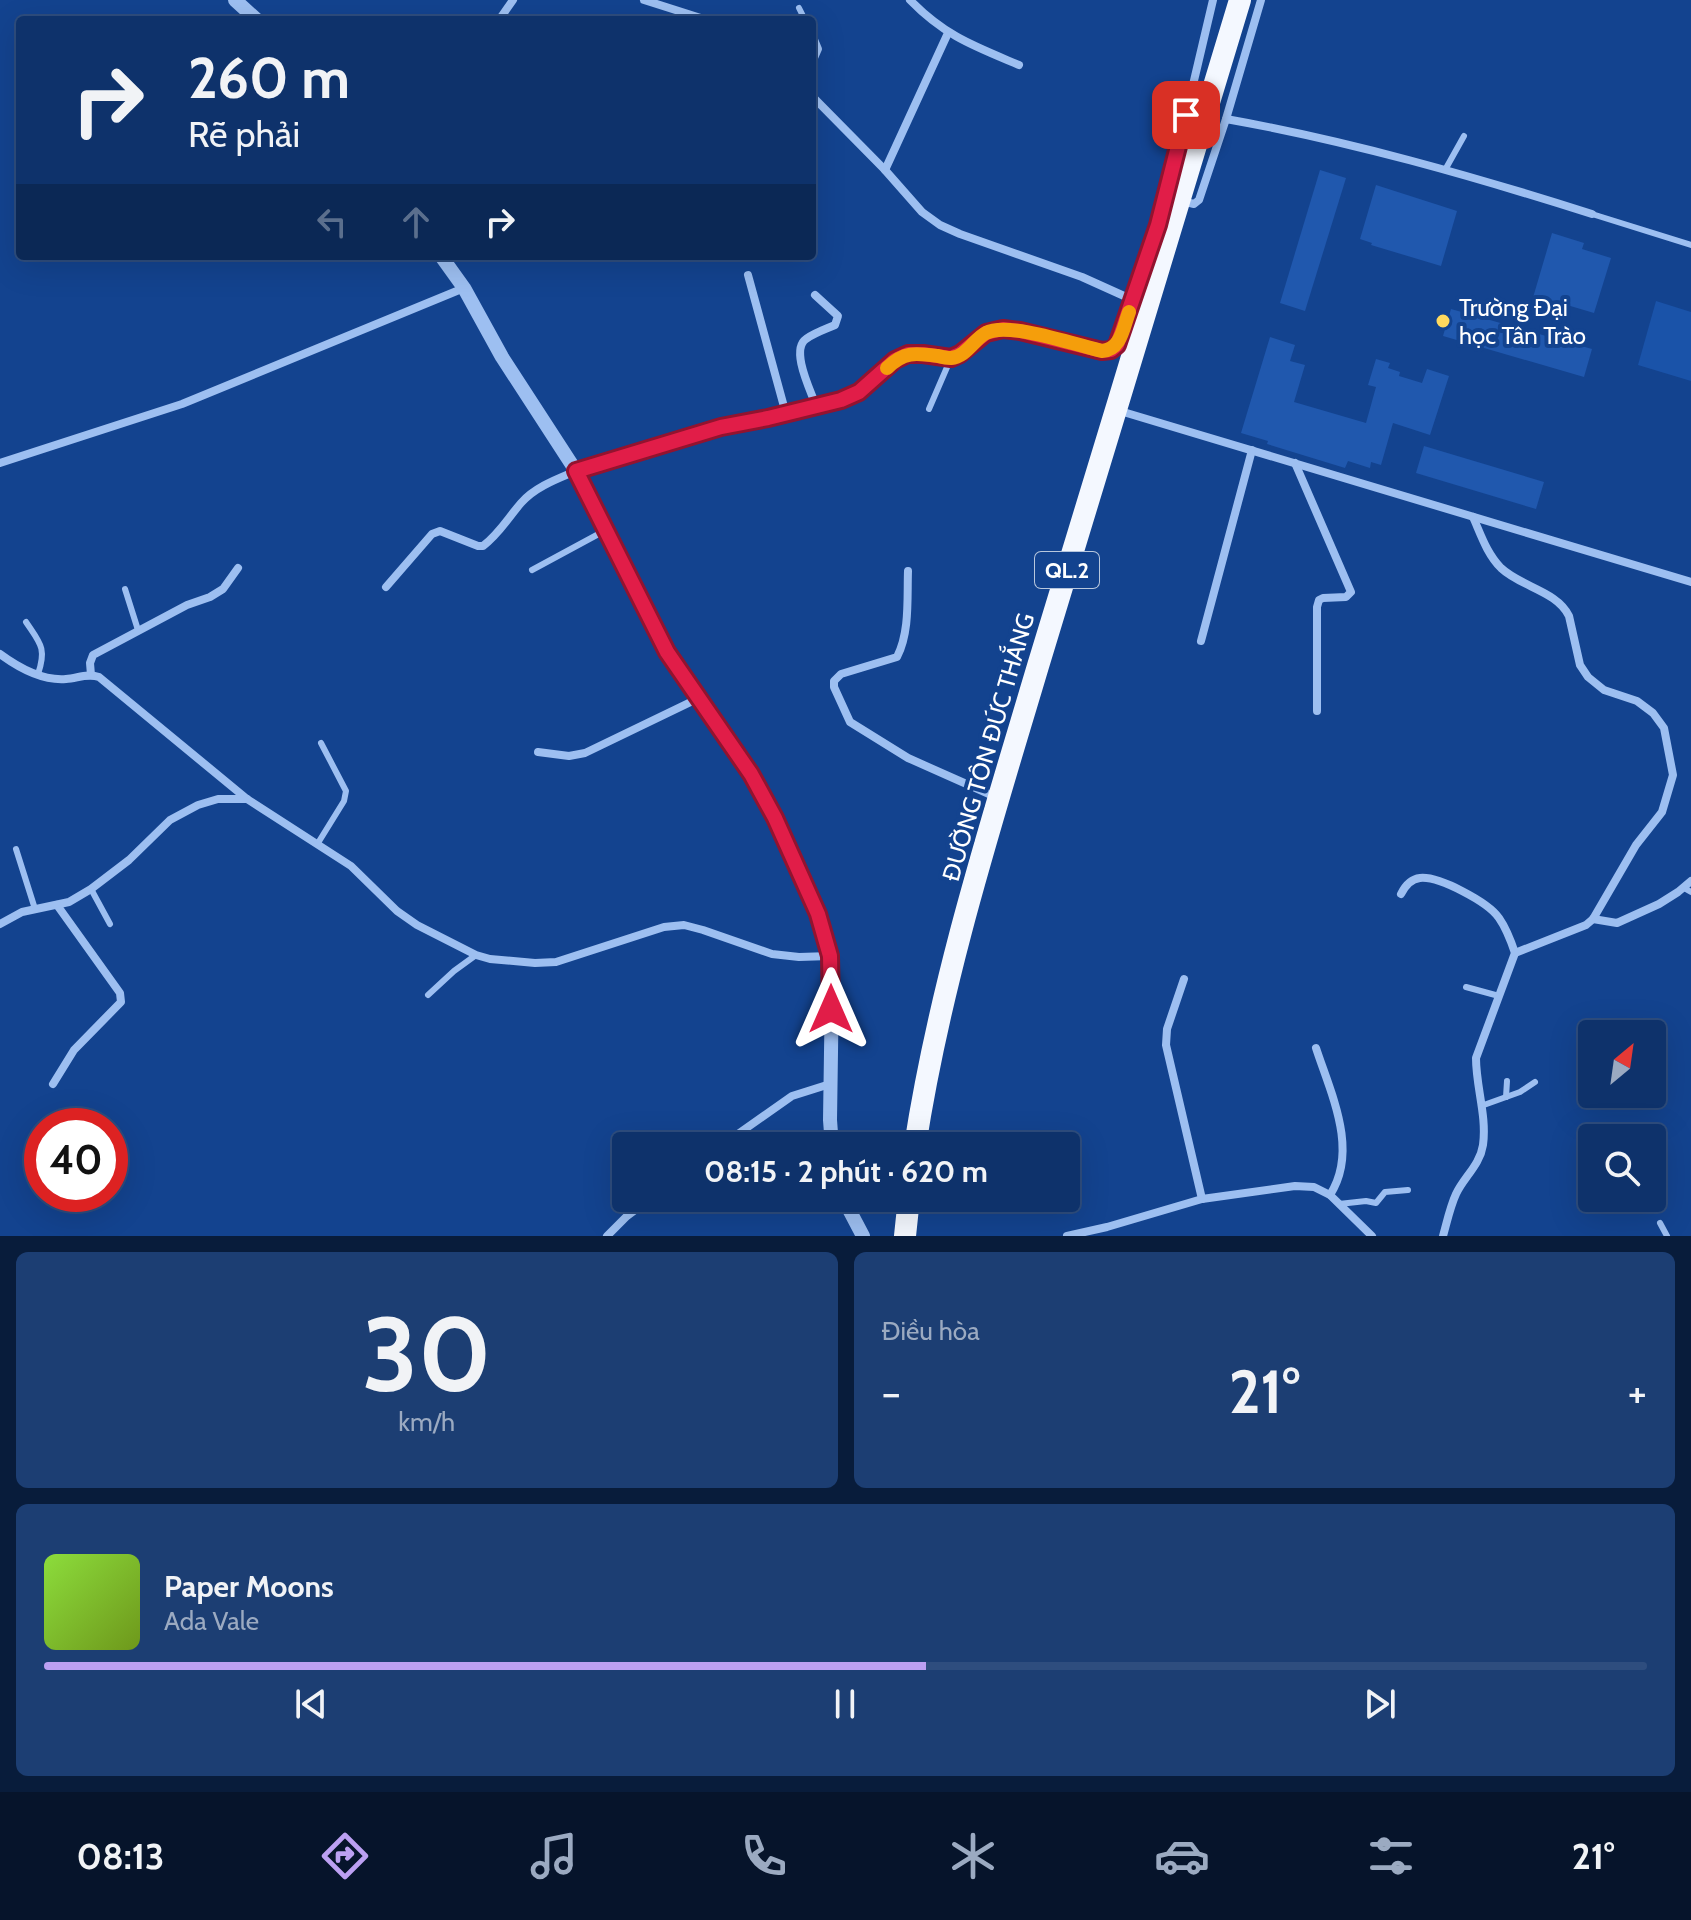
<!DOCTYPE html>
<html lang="vi">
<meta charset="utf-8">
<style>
:root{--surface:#0e326b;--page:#1c3e73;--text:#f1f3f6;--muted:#9baac1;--line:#2e4d7e;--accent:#bca0f2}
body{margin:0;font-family:Cabin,sans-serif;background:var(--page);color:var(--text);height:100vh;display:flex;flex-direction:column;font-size:30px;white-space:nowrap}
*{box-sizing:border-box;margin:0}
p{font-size:26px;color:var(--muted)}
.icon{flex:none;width:44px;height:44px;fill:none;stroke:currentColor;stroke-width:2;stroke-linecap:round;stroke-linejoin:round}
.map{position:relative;height:1236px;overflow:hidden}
.details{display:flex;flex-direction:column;gap:16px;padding:16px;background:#081c3b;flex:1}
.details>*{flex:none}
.top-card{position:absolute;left:16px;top:16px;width:800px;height:244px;border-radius:8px;box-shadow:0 8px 32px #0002,0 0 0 2px var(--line);background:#0e326b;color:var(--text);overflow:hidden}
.needle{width:52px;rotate:29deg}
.tools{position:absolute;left:1578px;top:1020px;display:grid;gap:16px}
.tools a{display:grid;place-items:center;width:88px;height:88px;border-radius:8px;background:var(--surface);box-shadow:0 8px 32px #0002,0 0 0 2px var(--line);font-size:40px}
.speed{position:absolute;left:24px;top:1108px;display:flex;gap:16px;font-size:40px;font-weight:700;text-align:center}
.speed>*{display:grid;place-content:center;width:104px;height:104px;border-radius:50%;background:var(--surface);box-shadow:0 8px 32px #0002,0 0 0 2px var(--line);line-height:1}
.speed .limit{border:12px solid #d22;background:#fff;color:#111}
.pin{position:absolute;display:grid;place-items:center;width:68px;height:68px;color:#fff;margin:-34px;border-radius:16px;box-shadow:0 4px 12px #0006}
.me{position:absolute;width:88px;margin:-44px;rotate:0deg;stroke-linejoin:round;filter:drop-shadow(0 0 6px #0008)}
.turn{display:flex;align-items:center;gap:28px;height:168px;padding:0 40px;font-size:36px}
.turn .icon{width:104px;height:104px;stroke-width:2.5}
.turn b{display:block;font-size:56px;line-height:68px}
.lanes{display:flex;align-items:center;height:76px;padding:0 40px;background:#0003;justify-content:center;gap:40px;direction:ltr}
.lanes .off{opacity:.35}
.big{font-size:60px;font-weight:800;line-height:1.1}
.details .tile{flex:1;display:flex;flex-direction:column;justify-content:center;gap:12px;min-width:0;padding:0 28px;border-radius:12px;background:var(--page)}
.details .dial{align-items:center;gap:0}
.dial b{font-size:104px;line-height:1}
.song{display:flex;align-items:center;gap:24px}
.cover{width:96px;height:96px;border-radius:12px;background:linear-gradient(135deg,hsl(90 70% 55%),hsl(80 70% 35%))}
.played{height:8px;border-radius:4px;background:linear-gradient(90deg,var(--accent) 55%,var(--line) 55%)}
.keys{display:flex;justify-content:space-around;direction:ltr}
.heat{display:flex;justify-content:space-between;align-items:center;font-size:44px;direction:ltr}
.details .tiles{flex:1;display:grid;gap:16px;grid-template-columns:1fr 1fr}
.tile:last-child{grid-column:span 2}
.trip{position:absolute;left:612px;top:1132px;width:468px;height:80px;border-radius:8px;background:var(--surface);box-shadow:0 8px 32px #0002,0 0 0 2px var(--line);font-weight:800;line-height:80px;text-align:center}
.menu{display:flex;height:128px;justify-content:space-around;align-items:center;background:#06142b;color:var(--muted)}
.menu .icon{width:56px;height:56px}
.menu .active{color:var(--accent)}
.menu b{font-size:36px;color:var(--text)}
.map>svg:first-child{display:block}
.green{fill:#1a53a9}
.building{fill:#2058ae}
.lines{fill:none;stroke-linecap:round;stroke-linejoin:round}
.service{stroke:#9dbff1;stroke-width:6}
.minor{stroke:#9dbff1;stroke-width:8}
.tertiary{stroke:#9dbff1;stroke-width:14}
.trunk{stroke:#f4f8ff;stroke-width:22}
.route-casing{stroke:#92132f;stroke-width:20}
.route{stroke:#e11d48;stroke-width:14}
.slow{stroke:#f59e0b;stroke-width:14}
.poi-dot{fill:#ffd95e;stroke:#13438f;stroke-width:3}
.labels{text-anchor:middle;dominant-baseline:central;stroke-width:8;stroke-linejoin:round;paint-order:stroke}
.shield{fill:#13438f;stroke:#b8c7dd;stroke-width:2}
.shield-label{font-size:22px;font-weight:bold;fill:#fff}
.poi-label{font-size:24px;fill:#fff;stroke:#13438f;text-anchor:start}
.street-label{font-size:24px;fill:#fff;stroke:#13438f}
</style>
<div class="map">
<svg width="1691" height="1236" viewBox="0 0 1691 1236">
<rect width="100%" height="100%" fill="#13438f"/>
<polygon class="green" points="1656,301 1691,312 1691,381 1638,365"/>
<g class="building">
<polygon points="1320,170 1346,178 1305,311 1280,303"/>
<polygon points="1376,185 1457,211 1441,266 1371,245 1372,243 1360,239"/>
<polygon points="1552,233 1584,243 1582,249 1611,258 1594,313 1567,305 1565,311 1532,301"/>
<polygon points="1451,309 1592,349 1584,377 1443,336"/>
<polygon points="1270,337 1295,345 1290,361 1305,365 1294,402 1366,423 1376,387 1368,385 1376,359 1390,363 1388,368 1400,372 1399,376 1422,383 1427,369 1449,376 1430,435 1393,423 1381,465 1371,462 1370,468 1348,461 1345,468 1267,444 1268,441 1241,433"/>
<polygon points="1424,446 1544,482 1536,509 1416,473"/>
</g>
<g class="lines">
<g class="service">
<polyline points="799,8 805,20"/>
<polyline points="812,32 819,49 812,65"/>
<polyline points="1445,170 1464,136"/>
<polyline points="1592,214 1691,245"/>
<polyline points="929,409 951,358"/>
<polyline points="532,570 606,530"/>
<polyline points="125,589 138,630"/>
<path d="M26 622C40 643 47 648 38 674"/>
<polyline points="318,843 344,801 346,791 321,743"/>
<polyline points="16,849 35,909"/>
<polyline points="1684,888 1691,892"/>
<polyline points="91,889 110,924"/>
<polyline points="1466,987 1499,996"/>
<polyline points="428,995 454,971 476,955"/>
<polyline points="1506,1097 1507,1081"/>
<polyline points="1481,1106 1520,1092 1535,1082"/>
<polyline points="1339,1204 1366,1201 1376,1203 1385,1192 1408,1190"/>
<polyline points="1660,1223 1667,1236"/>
</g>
<g class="minor">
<polyline points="644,0 707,20"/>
<path d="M910 0C945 36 974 46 1019 65"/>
<polyline points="499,20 513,0"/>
<polyline points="812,96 885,170 922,212 940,225 960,234 1082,277 1133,300"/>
<polyline points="1226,119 1261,0"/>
<polyline points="885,170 948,33"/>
<path d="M1182 201 1194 204 1199 200 1226 119C1350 141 1472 176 1592 214"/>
<polyline points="748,275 786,414"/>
<path d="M815 295 838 316 835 325C826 329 814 333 806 339 790 350 811 391 816 406"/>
<polyline points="1120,411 1691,582"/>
<polyline points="0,463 182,404 464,288"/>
<polyline points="1295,463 1351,592 1346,597 1323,598 1319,600 1317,607 1317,711"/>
<path d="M1473 517C1481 535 1487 554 1501 568 1521 587 1557 591 1569 616L1580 665 1588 677 1604 690 1637 701 1653 713 1664 728 1673 775 1662 812 1636 845 1593 919 1586 925 1515 953"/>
<path d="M908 571C907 598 910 632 897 657L841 674 834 681V687L850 722 908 758 998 798"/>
<path d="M386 587 432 534 440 531 478 546H483C499 534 508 518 521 503 535 487 557 479 576 471L721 427 768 418 841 400 859 392 895 360 908 354H923L951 358 960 354 986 333 1003 329 1020 331 1102 351 1111 350 1117 345 1158 225 1167 195 1213 0"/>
<polyline points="1201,641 1252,450"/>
<path d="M0 654C19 668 42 681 66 679 78 678 88 673 99 677L247 799 351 866 397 911 417 925 476 955 490 959 535 963 556 962 664 927 684 925 703 930 772 954 799 957 830 956"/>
<polyline points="91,675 90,663 93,655 187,605 210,597 223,589 238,568"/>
<polyline points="538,752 569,756 585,753 699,698"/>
<path d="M1401 894C1405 886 1410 879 1420 878 1439 876 1488 902 1499 918 1506 928 1511 941 1515 953L1476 1058C1476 1087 1487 1116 1483 1145 1480 1165 1464 1177 1456 1194 1450 1207 1447 1222 1443 1236"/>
<polyline points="1593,919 1617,923 1659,904 1678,892 1691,881"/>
<polyline points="0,924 22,912 69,902 91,889 129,860 170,820 198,805 218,799 247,799"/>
<polyline points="1184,979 1167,1029 1166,1045 1202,1199"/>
<path d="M1316 1048C1331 1094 1359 1150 1330 1195"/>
<polyline points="53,1084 74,1050 121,1002 120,993 57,905"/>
<polyline points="721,1146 792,1096 830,1084"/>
<polyline points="607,1236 627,1216 651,1198"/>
<polyline points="1067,1236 1107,1227 1202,1199 1295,1186 1314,1187 1330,1195 1372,1236"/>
</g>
<g class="tertiary">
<polyline points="235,0 257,20"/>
<polyline points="441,256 464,288 502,357 576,471 667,652 751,774 775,818 818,914 830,956 832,984 830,1120 832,1146"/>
<polyline points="843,1198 863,1236"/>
</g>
<g class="trunk">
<path d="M915 1146C940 983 991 824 1038 666 1105 444 1174 222 1240 0"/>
<polyline points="905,1236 909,1198"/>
</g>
</g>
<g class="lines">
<defs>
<polyline id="route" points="831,1009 830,956 818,914 775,818 751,774 667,652 576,471 721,427 768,418 841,400 859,392 895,360 908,354 923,354 951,358 960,354 986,333 1003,329 1020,331 1102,351 1111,350 1117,345 1158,225 1186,115"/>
</defs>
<use href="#route" class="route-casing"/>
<use href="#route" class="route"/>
<path class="slow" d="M887 368C904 351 916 353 938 356 942 357 946 358 951 358 966 357 974 339 986 333 1008 321 1076 345 1102 351 1121 350 1123 328 1129 312"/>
</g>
<circle class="poi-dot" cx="1443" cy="321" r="8"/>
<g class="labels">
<rect class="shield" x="1035" y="552" width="64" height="36" rx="6"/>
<g class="shield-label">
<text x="1067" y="570">QL.2</text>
</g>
<g class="poi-label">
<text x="1459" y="307">Trường Đại<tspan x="1459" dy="28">học Tân Trào</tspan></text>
</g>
<g class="street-label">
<text transform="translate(988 747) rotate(-74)">ĐƯỜNG TÔN ĐỨC THẮNG</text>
</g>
</g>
</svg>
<div class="tools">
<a><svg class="needle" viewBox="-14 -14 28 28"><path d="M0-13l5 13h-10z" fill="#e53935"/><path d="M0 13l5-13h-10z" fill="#9baac1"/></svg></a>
<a><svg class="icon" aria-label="search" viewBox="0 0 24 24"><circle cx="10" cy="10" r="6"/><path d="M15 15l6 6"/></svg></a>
</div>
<div class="speed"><div class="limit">40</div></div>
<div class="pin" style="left:1186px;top:115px;background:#d93025"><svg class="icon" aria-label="arrive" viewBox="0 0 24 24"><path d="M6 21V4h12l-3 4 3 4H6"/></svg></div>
<svg class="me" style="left:831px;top:1009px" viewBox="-20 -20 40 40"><path d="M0-17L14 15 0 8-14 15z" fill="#e11d48" stroke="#fff" stroke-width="4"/></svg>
<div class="trip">08:15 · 2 phút · 620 m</div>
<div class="top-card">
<div class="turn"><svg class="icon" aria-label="right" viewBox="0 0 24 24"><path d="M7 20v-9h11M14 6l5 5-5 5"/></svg><div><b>260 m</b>Rẽ phải</div></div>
<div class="lanes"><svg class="icon off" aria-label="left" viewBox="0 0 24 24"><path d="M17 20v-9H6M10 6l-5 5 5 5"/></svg><svg class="icon off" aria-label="ahead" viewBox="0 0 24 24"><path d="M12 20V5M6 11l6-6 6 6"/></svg><svg class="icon" aria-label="right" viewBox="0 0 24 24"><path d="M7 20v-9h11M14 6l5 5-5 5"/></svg></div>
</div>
</div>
<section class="details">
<div class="tiles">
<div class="tile dial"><b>30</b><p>km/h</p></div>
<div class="tile"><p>Điều hòa</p>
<div class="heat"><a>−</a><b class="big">21°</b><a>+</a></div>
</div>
<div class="tile">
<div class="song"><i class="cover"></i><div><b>Paper Moons</b><p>Ada Vale</p></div></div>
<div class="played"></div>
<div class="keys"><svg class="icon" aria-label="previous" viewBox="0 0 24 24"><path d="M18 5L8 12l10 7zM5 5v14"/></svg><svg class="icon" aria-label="pause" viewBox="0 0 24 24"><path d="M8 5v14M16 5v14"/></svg><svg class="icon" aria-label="next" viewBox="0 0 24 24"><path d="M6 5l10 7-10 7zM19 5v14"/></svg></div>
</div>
</div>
</section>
<nav class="menu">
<b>08:13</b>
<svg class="icon active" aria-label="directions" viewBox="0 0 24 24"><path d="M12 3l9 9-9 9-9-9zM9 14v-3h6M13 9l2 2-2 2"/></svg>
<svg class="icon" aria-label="music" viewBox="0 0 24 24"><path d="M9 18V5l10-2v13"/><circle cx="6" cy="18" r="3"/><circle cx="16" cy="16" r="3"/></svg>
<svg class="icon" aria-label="phone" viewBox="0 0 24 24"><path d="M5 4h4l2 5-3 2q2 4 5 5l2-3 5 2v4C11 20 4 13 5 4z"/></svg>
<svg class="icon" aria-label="climate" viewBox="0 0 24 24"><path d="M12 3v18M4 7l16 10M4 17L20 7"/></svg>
<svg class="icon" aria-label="car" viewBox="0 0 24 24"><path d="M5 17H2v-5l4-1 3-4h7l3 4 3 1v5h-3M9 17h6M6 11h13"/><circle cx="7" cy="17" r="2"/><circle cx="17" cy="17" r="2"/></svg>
<svg class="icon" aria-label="filters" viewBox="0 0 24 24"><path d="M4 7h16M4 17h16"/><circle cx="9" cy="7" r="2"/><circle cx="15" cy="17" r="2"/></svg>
<b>21°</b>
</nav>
